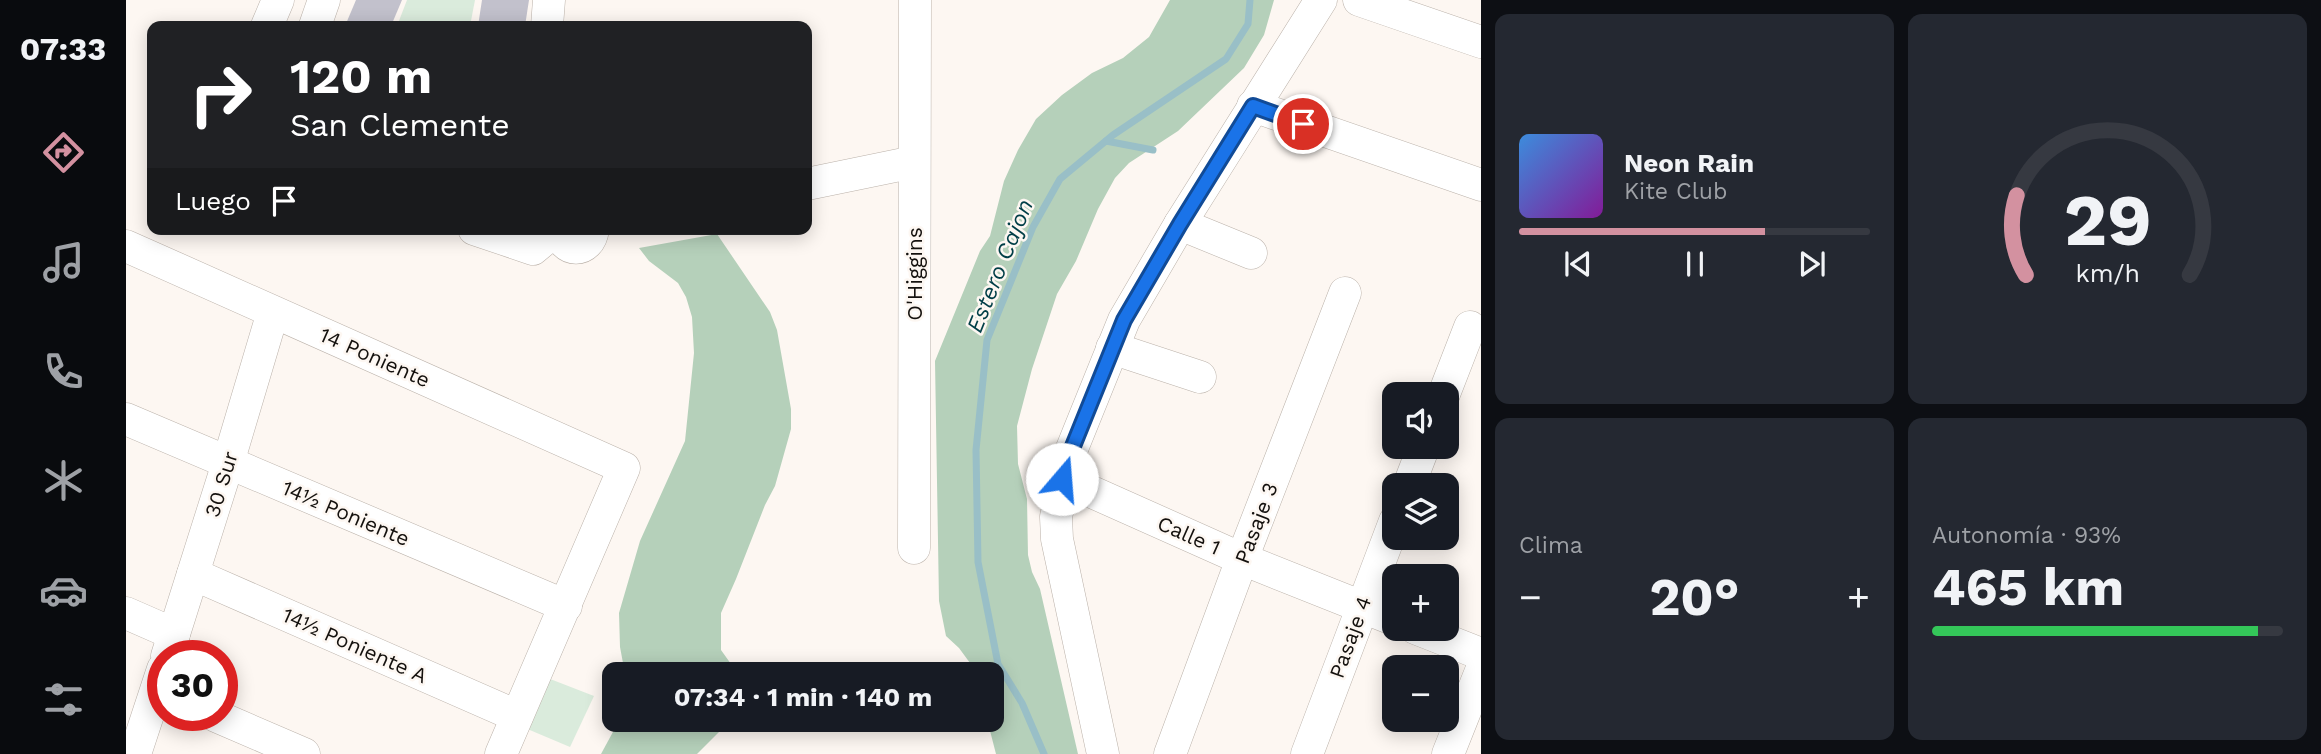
<!DOCTYPE html>
<html lang="es">
<meta charset="utf-8">
<style>
:root{--surface:#171b24;--page:#242831;--text:#f1f3f6;--muted:#9ea1a6;--line:#363941;--accent:#d391a0}
body{margin:0;font-family:"Work Sans",sans-serif;background:var(--page);color:var(--text);height:100vh;display:flex;flex-direction:column;font-size:26px;white-space:nowrap}
*{box-sizing:border-box;margin:0}
p{font-size:23px;color:var(--muted)}
.icon{flex:none;width:38px;height:38px;fill:none;stroke:currentColor;stroke-width:2;stroke-linecap:round;stroke-linejoin:round}
.map{position:relative;flex:1;overflow:hidden}
.drawer{display:flex;flex-direction:column;gap:14px;padding:14px;background:#0d0f14;width:840px}
.drawer>*{flex:none}
.top-card{position:absolute;left:21px;top:21px;width:665px;height:214px;border-radius:14px;box-shadow:0 4px 18px #0003;background:#202124;color:#fff;overflow:hidden}
.controls{position:absolute;left:1256px;top:382px;display:grid;gap:14px}
.controls a{display:grid;place-items:center;width:77px;height:77px;border-radius:14px;background:var(--surface);box-shadow:0 4px 18px #0003;font-size:35px}
.speed{position:absolute;left:21px;top:640px;display:flex;gap:14px;font-size:35px;font-weight:700;text-align:center}
.speed>*{display:grid;place-content:center;width:91px;height:91px;border-radius:50%;background:var(--surface);box-shadow:0 4px 18px #0003;line-height:1}
.speed .limit{border:10px solid #d22;background:#fff;color:#111}
.pin{position:absolute;display:grid;place-items:center;width:60px;height:60px;color:#fff;margin:-30px;border:4px solid #fff;border-radius:50%;box-shadow:0 2px 7px #0007}
.me{position:absolute;width:77px;margin:-38px;rotate:18deg;stroke-linejoin:round;filter:drop-shadow(0 0 5px #0008)}
.turn{display:flex;align-items:center;gap:24px;height:147px;padding:0 28px;font-size:32px}
.turn .icon{width:91px;height:91px;stroke-width:2.5}
.turn b{display:block;font-size:49px;line-height:60px}
.then{display:flex;align-items:center;height:66px;padding:0 28px;background:#0003;gap:14px;font-size:26px}
.big{font-size:52px;font-weight:700;line-height:1.1}
.drawer .card{flex:1;display:flex;flex-direction:column;justify-content:center;gap:10px;min-width:0;padding:0 24px;border-radius:14px;background:var(--page)}
.drawer .dial{align-items:center;gap:0}
.dial svg{height:182px;overflow:visible;fill:none;stroke:var(--line);stroke-width:7;stroke-linecap:round;text-anchor:middle}
.dial text{fill:var(--text);stroke:none}
.song{display:flex;align-items:center;gap:21px}
.cover{width:84px;height:84px;border-radius:10px;background:linear-gradient(135deg,hsl(210 70% 55%),hsl(290 70% 35%))}
.played{height:7px;border-radius:4px;background:linear-gradient(90deg,var(--accent) 70%,var(--line) 70%)}
.keys{display:flex;justify-content:space-around;direction:ltr}
.heat{display:flex;justify-content:space-between;align-items:center;font-size:38px;direction:ltr}
.charge{height:10px;border-radius:5px;background:linear-gradient(90deg,#34c759 93%,var(--line) 0)}
.drawer .tiles{flex:1;display:grid;gap:14px;grid-template-columns:repeat(2,1fr)}
.trip{position:absolute;left:476px;top:662px;width:402px;height:70px;border-radius:14px;background:var(--surface);box-shadow:0 4px 18px #0003;font-weight:700;line-height:70px;text-align:center}
main{display:flex;flex:1;min-height:0}
.dock{display:flex;flex-direction:column;width:126px;justify-content:space-around;align-items:center;background:#090b0e;color:var(--muted)}
.dock .icon{width:49px;height:49px}
.dock .active{color:var(--accent)}
.dock b{font-size:32px;color:var(--text)}
.map>svg:first-child{display:block}
.green{fill:#daebdc}
.forest{fill:#b5d0ba}
.lines{fill:none;stroke-linecap:round;stroke-linejoin:round}
.stream{stroke:#99bfc7;stroke-width:7}
.building{fill:#c2c1cc}
.minor-casing{stroke:#bbb2aa;stroke-width:33}
.minor{stroke:#fff;stroke-width:32}
.route-casing{stroke:#114b97;stroke-width:18}
.route{stroke:#1a73e8;stroke-width:12}
.labels{text-anchor:middle;dominant-baseline:central;stroke-width:5;stroke-linejoin:round;paint-order:stroke}
.street-label{font-size:21px;fill:#14110e;stroke:#fdf7f2}
.water-label{font-size:23px;font-style:italic;fill:#003e47;stroke:#fdf7f2}
</style>
<main>
<nav class="dock">
<b>07:33</b>
<svg class="icon active" aria-label="directions" viewBox="0 0 24 24"><path d="M12 3l9 9-9 9-9-9zM9 14v-3h6M13 9l2 2-2 2"/></svg>
<svg class="icon" aria-label="music" viewBox="0 0 24 24"><path d="M9 18V5l10-2v13"/><circle cx="6" cy="18" r="3"/><circle cx="16" cy="16" r="3"/></svg>
<svg class="icon" aria-label="phone" viewBox="0 0 24 24"><path d="M5 4h4l2 5-3 2q2 4 5 5l2-3 5 2v4C11 20 4 13 5 4z"/></svg>
<svg class="icon" aria-label="climate" viewBox="0 0 24 24"><path d="M12 3v18M4 7l16 10M4 17L20 7"/></svg>
<svg class="icon" aria-label="car" viewBox="0 0 24 24"><path d="M5 17H2v-5l4-1 3-4h7l3 4 3 1v5h-3M9 17h6M6 11h13"/><circle cx="7" cy="17" r="2"/><circle cx="17" cy="17" r="2"/></svg>
<svg class="icon" aria-label="filters" viewBox="0 0 24 24"><path d="M4 7h16M4 17h16"/><circle cx="9" cy="7" r="2"/><circle cx="15" cy="17" r="2"/></svg>
</nav>
<div class="map">
<svg width="1355" height="754" viewBox="0 0 1355 754">
<rect width="100%" height="100%" fill="#fdf7f2"/>
<g class="green">
<polygon points="281,0 349,0 344,26 271,26"/>
<polygon points="419,677 468,696 444,747 399,728"/>
</g>
<g class="forest">
<polygon points="1044,0 1148,0 1138,35 1118,68 1052,131 1003,163 989,178 972,209 950,261 931,294 906,369 891,426 892,464 901,499 902,555 906,572 914,589 952,754 870,754 861,719 866,719 866,674 848,674 844,663 833,648 820,636 813,601 809,361 854,251 864,236 878,181 892,150 910,119 936,95 966,73 997,58 1023,37"/>
<polygon points="591,234 644,312 651,330 665,409 665,429 649,486 639,505 610,579 595,613 595,650 605,664 620,672 502,674 497,663 494,647 493,613 514,541 559,441 568,353 566,317 560,297 552,283 523,261 513,248"/>
<polygon points="494,719 603,719 600,725 571,754 475,754"/>
</g>
<g class="lines">
<g class="stream">
<polyline points="980,141 1027,150"/>
<polyline points="918,754 896,703 872,664 852,562 850,450 861,340 907,227 934,179 987,135 1100,59 1122,24 1124,0"/>
</g>
</g>
<g class="building">
<polygon points="230,0 276,0 265,26 219,26"/>
<polygon points="356,0 403,0 399,26 352,26"/>
</g>
<g class="lines">
<defs>
<g id="minor">
<polyline points="1233,0 1355,42"/>
<polyline points="141,26 152,0"/>
<polyline points="189,26 198,0"/>
<polyline points="421,26 423,0"/>
<polyline points="1127,106 1355,185"/>
<polyline points="681,184 788,162"/>
<polyline points="1054,224 1125,253"/>
<polyline points="348,229 407,249 431,229"/>
<path d="M433 229C436 254 464 254 467 229"/>
<polyline points="0,246 498,468 375,754"/>
<polyline points="986,348 1074,377"/>
<polyline points="1318,394 1344,327"/>
<polyline points="0,419 440,606"/>
<polyline points="937,479 1116,559 1269,620"/>
<polyline points="1283,485 1298,446"/>
<polyline points="788,548 789,0"/>
<polyline points="67,574 391,716"/>
<polyline points="0,613 48,634"/>
<polyline points="1289,628 1355,654"/>
<polyline points="41,656 102,463 147,312"/>
<polyline points="90,716 178,754"/>
<polyline points="9,754 37,669"/>
<polyline points="977,754 931,539 930,517 943,456 998,320 1054,224 1195,0"/>
<polyline points="1044,754 1116,559 1219,293"/>
<polyline points="1181,754 1269,521"/>
<polyline points="1322,754 1355,671"/>
</g>
</defs>
<use href="#minor" class="minor-casing"/>
<use href="#minor" class="minor"/>
</g>
<g class="lines">
<defs>
<polyline id="route" points="936,479 943,456 998,320 1054,224 1127,106 1177,124"/>
</defs>
<use href="#route" class="route-casing"/>
<use href="#route" class="route"/>
</g>
<g class="labels">
<g class="street-label">
<text transform="translate(788 274) rotate(-90)">O'Higgins</text>
<text transform="translate(249 357) rotate(24)">14 Poniente</text>
<text transform="translate(95 484) rotate(-73)">30 Sur</text>
<text transform="translate(220 513) rotate(23)">14½ Poniente</text>
<text transform="translate(1130 523) rotate(-69)">Pasaje 3</text>
<text transform="translate(1063 535) rotate(24)">Calle 1</text>
<text transform="translate(1224 637) rotate(-70)">Pasaje 4</text>
<text transform="translate(229 645) rotate(24)">14½ Poniente A</text>
</g>
<g class="water-label">
<text transform="translate(874 266) rotate(-68)">Estero Cajon</text>
</g>
</g>
</svg>
<div class="controls">
<a><svg class="icon" aria-label="sound" viewBox="0 0 24 24"><path d="M4 9h4l5-4v14l-5-4H4zM17 9q2 3 0 6"/></svg></a>
<a><svg class="icon" aria-label="layers" viewBox="0 0 24 24"><path d="M12 4l9 5-9 5-9-5zM3 14l9 5 9-5"/></svg></a>
<a>+</a>
<a>−</a>
</div>
<div class="speed"><div class="limit">30</div></div>
<div class="pin" style="left:1177px;top:124px;background:#d93025"><svg class="icon" aria-label="arrive" viewBox="0 0 24 24"><path d="M6 21V4h12l-3 4 3 4H6"/></svg></div>
<svg class="me" style="left:936px;top:479px" viewBox="-20 -20 40 40"><circle r="19" fill="#fff"/><path d="M0-13L10 11 0 6-10 11z" fill="#1a73e8"/></svg>
<div class="trip">07:34 · 1 min · 140 m</div>
<div class="top-card">
<div class="turn"><svg class="icon" aria-label="right" viewBox="0 0 24 24"><path d="M7 20v-9h11M14 6l5 5-5 5"/></svg><div><b>120 m</b>San Clemente</div></div>
<div class="then">Luego<svg class="icon" aria-label="arrive" viewBox="0 0 24 24"><path d="M6 21V4h12l-3 4 3 4H6"/></svg></div>
</div>
</div>
<section class="drawer">
<div class="tiles">
<div class="card">
<div class="song"><i class="cover"></i><div><b>Neon Rain</b><p>Kite Club</p></div></div>
<div class="played"></div>
<div class="keys"><svg class="icon" aria-label="previous" viewBox="0 0 24 24"><path d="M18 5L8 12l10 7zM5 5v14"/></svg><svg class="icon" aria-label="pause" viewBox="0 0 24 24"><path d="M8 5v14M16 5v14"/></svg><svg class="icon" aria-label="next" viewBox="0 0 24 24"><path d="M6 5l10 7-10 7zM19 5v14"/></svg></div>
</div>
<div class="card dial"><svg viewBox="0 0 100 80">
<path d="M14 69A42 42 0 1 1 86 69"/>
<path d="M14 69A42 42 0 0 1 10 34" stroke="#d391a0"/>
<text x="50" y="56" font-size="32" font-weight="700">29</text>
<text x="50" y="72" font-size="11">km/h</text>
</svg></div>
<div class="card"><p>Clima</p>
<div class="heat"><a>−</a><b class="big">20°</b><a>+</a></div>
</div>
<div class="card"><p>Autonomía · 93%</p><b class="big">465 km</b><div class="charge"></div></div>
</div>
</section>
</main>
